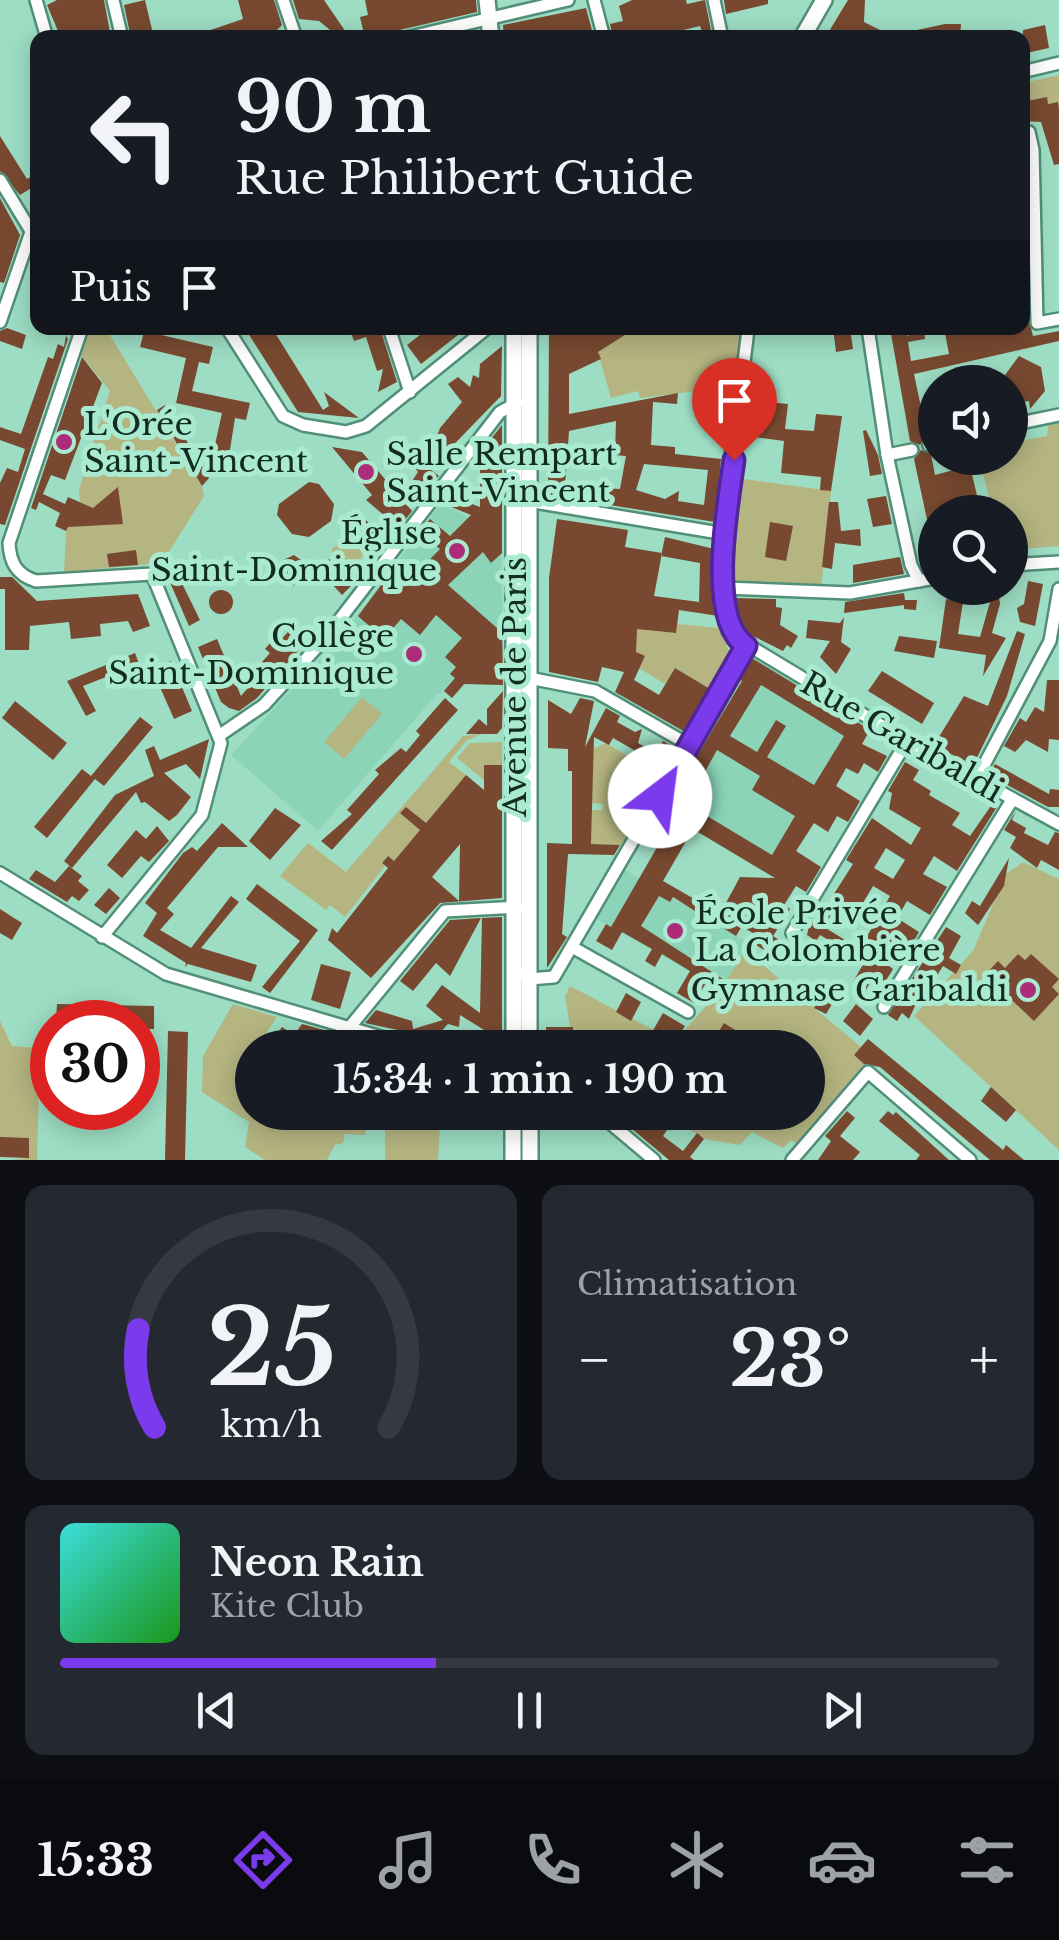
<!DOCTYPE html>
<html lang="fr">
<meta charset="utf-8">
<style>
:root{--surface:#171b24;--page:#242831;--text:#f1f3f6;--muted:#9ea1a6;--line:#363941;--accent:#7c3aed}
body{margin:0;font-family:"Libre Baskerville",serif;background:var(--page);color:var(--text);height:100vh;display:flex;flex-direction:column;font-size:38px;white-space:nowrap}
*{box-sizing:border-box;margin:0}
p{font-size:32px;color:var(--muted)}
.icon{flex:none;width:55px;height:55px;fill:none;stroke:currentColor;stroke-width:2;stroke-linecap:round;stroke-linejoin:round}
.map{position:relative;height:1160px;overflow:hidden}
.drawer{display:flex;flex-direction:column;gap:25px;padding:25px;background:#0d0f14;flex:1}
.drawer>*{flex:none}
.banner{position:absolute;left:30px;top:30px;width:1000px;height:305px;border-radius:20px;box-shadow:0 5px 25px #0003;background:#171b24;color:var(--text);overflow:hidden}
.buttons{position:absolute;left:918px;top:365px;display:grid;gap:20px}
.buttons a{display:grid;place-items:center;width:110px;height:110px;border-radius:50%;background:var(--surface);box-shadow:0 5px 25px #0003;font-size:50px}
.speed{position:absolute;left:30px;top:1000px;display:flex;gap:20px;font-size:50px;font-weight:700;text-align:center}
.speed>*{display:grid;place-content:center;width:130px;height:130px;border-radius:50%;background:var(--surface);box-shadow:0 5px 25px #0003;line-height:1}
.speed .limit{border:15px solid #d22;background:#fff;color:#111}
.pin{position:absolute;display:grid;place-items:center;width:85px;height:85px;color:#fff;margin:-102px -42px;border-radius:50% 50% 50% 0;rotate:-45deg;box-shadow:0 0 10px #0007}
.pin .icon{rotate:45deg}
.me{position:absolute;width:110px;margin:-55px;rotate:30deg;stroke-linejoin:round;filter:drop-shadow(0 0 8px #0008)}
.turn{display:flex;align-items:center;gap:35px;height:210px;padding:0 40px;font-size:45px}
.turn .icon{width:130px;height:130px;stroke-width:2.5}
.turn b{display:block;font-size:70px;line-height:85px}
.then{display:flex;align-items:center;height:95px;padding:0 40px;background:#0003;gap:20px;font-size:38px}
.big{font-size:75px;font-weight:700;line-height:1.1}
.drawer .tile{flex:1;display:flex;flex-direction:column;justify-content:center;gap:15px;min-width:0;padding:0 35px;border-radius:20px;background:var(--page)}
.drawer .dial{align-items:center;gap:0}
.dial svg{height:260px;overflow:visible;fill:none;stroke:var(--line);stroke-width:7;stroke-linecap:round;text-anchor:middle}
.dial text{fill:var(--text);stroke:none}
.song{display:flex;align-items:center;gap:30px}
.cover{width:120px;height:120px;border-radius:15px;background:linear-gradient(135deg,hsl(180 70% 55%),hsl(120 70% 35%))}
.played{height:10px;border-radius:5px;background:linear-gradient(90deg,var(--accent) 40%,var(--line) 40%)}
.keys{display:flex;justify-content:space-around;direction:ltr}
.heat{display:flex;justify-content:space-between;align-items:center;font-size:55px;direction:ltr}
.drawer .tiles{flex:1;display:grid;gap:25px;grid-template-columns:1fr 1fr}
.tile:last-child{grid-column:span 2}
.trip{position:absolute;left:235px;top:1030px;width:590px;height:100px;border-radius:50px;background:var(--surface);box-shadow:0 5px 25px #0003;font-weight:700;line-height:100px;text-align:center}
.menu{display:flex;height:160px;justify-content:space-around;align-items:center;background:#090b0e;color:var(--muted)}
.menu .icon{width:70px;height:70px}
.menu .on{color:var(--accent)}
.menu b{font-size:45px;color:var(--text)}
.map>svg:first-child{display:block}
.built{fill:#8bd4b8}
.green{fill:#b5b582}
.building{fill:#784930;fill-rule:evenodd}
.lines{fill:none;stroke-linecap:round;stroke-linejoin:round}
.street-casing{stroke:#518f78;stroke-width:16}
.secondary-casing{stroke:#518f78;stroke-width:20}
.street{stroke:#fff;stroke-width:11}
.secondary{stroke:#fff;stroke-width:15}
.route-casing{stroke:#51269a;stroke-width:25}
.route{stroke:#7c3aed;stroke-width:18}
.poi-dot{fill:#ac2c7a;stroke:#aaead0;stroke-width:4}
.labels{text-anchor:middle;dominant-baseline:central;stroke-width:10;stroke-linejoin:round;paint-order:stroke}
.poi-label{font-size:32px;fill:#122c22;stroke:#aaead0;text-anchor:start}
.street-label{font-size:32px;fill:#122c22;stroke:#aaead0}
</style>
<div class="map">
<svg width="1059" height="1160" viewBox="0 0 1059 1160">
<rect width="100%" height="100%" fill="#9dddc4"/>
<g class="built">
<polygon points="441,503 501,534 503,685 466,684 452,698 444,691 436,695 318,831 231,755 343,634"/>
<polygon points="750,654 871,728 789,864 786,885 659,809"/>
<polygon points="625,870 749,943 721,989 597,919"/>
</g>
<g class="green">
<polygon points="1059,75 1059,109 1057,102 1048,104 1046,97 1023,102 1023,83"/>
<polygon points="89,328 108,332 202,486 204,496 162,563 64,572 66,531 80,502 79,489 110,391 81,355"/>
<polygon points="636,328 742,328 736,386 640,398 638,391 611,398 598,352"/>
<polygon points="1059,423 1059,546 1010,550 1010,512 993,512 979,458 1010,458 1010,443 1047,436 1048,426"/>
<polygon points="743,479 831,491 821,590 734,585 732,550"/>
<polygon points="348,534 365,552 353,571 331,550"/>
<polygon points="677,624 719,628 731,655 713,692 676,668 665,684 639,668 645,657 632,651 634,628 675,633"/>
<polygon points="362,697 382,714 344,759 324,742"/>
<polygon points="481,734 466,741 449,762 466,775 426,823 414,824 420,830 394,861 387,856 382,863 385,866 345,917 330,905 326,910 280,876 308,843 346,872 463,736"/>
<polygon points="502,742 502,765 484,765 484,780 457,758 470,743"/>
<polygon points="606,743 652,771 650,776 660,782 621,845 591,844 592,810 602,810 603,804 592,803 593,749"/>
<polygon points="1023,862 1059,879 1059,1150 914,1016 973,951 1006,874"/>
<polygon points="745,950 861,1047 855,1055 866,1065 796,1144 791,1140 783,1148 752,1132 740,1145 704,1139 665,1113 808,1112 808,1048 573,1047 565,996 570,986 675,1041 721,989"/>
<polygon points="233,1004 277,1017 257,1047 252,1048 252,1112 469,1113 469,1123 440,1124 438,1160 385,1160 385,1130 366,1129 365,1135 345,1134 343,1143 335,1145 327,1160 265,1160 245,1147 249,1122 202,1092 203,1056"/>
<polygon points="0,1021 12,1046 40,1048 37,1160 11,1160 28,1158 0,1137"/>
</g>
<g class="building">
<polygon points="57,0 104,0 111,38 61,38 47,5"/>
<polygon points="145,0 154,38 131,38 124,5"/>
<polygon points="238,0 274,0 282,25 269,38 187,38 243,19"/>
<polygon points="293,0 324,0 350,38 340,38 319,21 299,19"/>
<polygon points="365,0 476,0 477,12 365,38 360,17 368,15"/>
<polygon points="632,0 686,0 687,4 705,0 711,30 702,32 700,26 675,32 677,38 613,38 610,24 623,21 619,6"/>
<polygon points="724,0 768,0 768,4 726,14"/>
<polygon points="848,0 865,0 864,22 896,38 825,38"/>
<polygon points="586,8 594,38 504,38 503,25"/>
<polygon points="945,24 961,24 960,38 904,38 903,33"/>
<polygon points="1045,25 1049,48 1022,54 1023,30"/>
<polygon points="1047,97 1048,104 1058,102 1059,109 1059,164 1054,165 1041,122 1022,121 1022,102"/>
<polygon points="0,136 27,179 38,173 38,184 20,195 0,171"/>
<polygon points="0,198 20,235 4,283 0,282"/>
<polygon points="1022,308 1026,308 1033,336 1059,331 1059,341 914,374 927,436 920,445 910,441 890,328 906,328 907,336 924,328 925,339 908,342 911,361 949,354 944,328 1022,328"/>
<polygon points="7,328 26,335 22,349 0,341 0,331"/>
<polygon points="145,328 158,328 157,334 213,347 209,364 199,362 192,391 250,403 246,420 235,418 228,462 212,458 222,413 176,403 186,358 140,347"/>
<polygon points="272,328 323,410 329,406 324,392 359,418 298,412 248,333"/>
<polygon points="349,328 380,328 397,382 378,392 383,369 377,371 366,337 354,341"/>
<polygon points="429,328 467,328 421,364 407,345"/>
<path d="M549 328H636L598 352 601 359 569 374V414L678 393 677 404 653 402 651 445 675 447V454L721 459 715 522 548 495ZM616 421 615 455 626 456 620 489 565 486 569 431ZM644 464 708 470 704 505 678 501 679 491 665 499 636 490Z"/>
<polygon points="833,328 850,328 853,349 836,352"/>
<polygon points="66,336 68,339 5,525 0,524 0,483 7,468 18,472 25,449 0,440 0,427 21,434 48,357 53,359 58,344 64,347"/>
<polygon points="502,346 501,396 430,469 439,476 421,492 412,481 418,472 412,464 441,439 437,436 440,428 462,402 448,384 458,377 470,387 473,375 479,378 480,364"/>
<polygon points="1019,356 1041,367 1045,391 1030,409 1029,401 1018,403 1010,398 1010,382 1000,382"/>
<polygon points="82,357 102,383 65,480 51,475 43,494 65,504 68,497 93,508 118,487 123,524 68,527 66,531 55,526 60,513 39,502 36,510 31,508"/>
<polygon points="769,402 788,404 785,429 814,431 816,414 842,416 831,491 820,490 821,477 781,473 784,441 748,436 749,425 766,427"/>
<polygon points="165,405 209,478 202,486 157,410"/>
<polygon points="502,425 502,553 491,563 483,552 448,585 497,628 502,623 503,685 464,684 452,698 444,691 455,678 450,674 456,667 445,657 462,638 436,615 420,635 401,619 384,639 358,616 385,580 399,591 440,549 419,532 430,519 450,536 471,515 444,504 448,495 480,507 480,453"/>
<polygon points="866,430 878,455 882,474 870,476 863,431"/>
<polygon points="332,447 362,452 412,511 399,528 366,500 372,495"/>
<polygon points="921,450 931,454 935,475 961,468 958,458 968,458 981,512 935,512 935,538 931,538 914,459"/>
<polygon points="309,482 319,484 334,504 331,521 309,537 292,534 277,515 279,504"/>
<polygon points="886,496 892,524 873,527 867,499"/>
<polygon points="829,502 838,502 841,531 860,529 861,546 835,543 832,569 822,567"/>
<polygon points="365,519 385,541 374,552 353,531"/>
<polygon points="557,519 628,530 625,547 662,553 654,596 699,602 700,563 661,556 665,537 714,549 719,616 679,610 676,633 637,629 636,652 645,656 634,680 659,695 675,668 710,689 685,732 615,692 624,672 602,667 598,682 549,672 549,578"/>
<polygon points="770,522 793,526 786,561 765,557"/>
<polygon points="136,550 138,565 109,567 107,554"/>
<polygon points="168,555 200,620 189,626 162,564"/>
<polygon points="294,555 312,568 293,586 281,561"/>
<polygon points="900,557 904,574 853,583 853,565"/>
<polygon points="329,559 353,584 342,595 318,569"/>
<polygon points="0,577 12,577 37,601 138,594 150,626 133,632 128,621 100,624 101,636 71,639 69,622 30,626 29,650 5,650 5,589 0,589"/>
<polygon points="1028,581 1043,584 1035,626 1020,622 1017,608 1024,604"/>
<polygon points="994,588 998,588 1000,604 992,633 1006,638 983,676 986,655 939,648 946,599 963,602 958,634 980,637"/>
<circle cx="221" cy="602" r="12"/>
<polygon points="904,593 905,600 917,600 916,610 904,609 904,605 844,613 845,602"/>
<polygon points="735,598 776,599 776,607 782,608 780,625 798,636 791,648 787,645 783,651 741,630"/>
<polygon points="844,617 841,642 851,649 836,674 820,657 830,641 806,638 808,620 840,623"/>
<polygon points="1017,631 1025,634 1007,696 973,766 934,745 964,696 988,706"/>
<polygon points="288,632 303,645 257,698 239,711 229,708 221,702 198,647 217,639 241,696 259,675 254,671 270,653 265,649 272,641 276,645"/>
<polygon points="899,636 937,641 934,658 894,651"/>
<polygon points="135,653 139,664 83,686 96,711 86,716 67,681"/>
<path d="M750 657 870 730 862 744 887 756 878 772 864 763 858 774 846 768 836 786 860 801 848 822 837 816 828 832 814 823 796 851 821 867 806 892 796 886 784 905 790 909 773 936 784 943 775 957 756 945 760 938 742 926 736 936 715 923 740 877 775 878 693 829 663 881 703 904 698 913 673 897 670 902 659 896 641 926 732 985 728 993 707 981 694 1003 677 993 690 971 662 954 655 967 645 961 652 949 622 932 612 950 596 941 606 924 611 927 674 818 664 811 742 681 738 678ZM761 685 844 736 814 785 767 757 786 726 776 720 757 752 730 736ZM717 750 760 776 752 790 795 816 772 855 687 804Z"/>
<polygon points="171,661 192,711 174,719 152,669"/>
<polygon points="882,671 934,703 922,724 868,691"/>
<polygon points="1047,680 1059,680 1059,740 1049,739 1048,752 1026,740 1015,752 1004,746 1020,718 1026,722 1035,707 1044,712"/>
<polygon points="503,691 502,728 497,734 466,734 479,719 487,726 487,709"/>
<polygon points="445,698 458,710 332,850 321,841 352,814 347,810 379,774 375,770 401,748 406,752 420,735 416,731"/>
<polygon points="580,698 594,701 585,747 606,708 620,716 617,722 635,732 642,729 638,743 656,754 663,741 676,748 657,780 649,776 652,771 630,757 634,750 613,738 609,745 594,737 591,844 620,845 614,855 568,854 562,934 567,937 547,968 547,843 572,844 572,771 568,771 568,749 548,748 548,700 571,714"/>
<polygon points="15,701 67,743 53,760 2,718"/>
<polygon points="140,717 153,727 104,786 95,779 47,838 34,827 82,769 91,776"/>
<polygon points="209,739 200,779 186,764 164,773 191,797 177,815 169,821 145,802 141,803 136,792 72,868 64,861 115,795 154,776 145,750 154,746 160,760"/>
<path d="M905 762 919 770 913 780 931 791 929 795 960 813 952 825 970 836 995 800 1000 802 957 871 934 856 923 874 947 887 930 915 907 901 897 918 919 932 907 953 884 938 874 955 893 969 882 987 871 980 866 990 853 982 870 952 861 947 890 896 873 886 857 913 832 897 853 864 846 860 872 818 911 845 921 828 889 809 892 793 888 791ZM886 848 905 860 893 879 874 868Z"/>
<polygon points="995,764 1049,794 1050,789 1059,790 1059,807 1048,807 989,775"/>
<path d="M484 765H502V898L440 903 371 978 328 940 332 928 337 933 388 868 382 863 388 856 394 861 420 830 400 813 406 807 426 823 466 775 484 790ZM460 844 459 901 432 877Z"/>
<polygon points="275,808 301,825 270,860 249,841"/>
<polygon points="1016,811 1012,820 1026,828 1024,833 1048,845 1055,832 1059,833 1059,870 1041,860 1037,868 1010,848 1016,837 1004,830"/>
<polygon points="222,823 248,847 218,847 167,908 174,914 160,930 191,948 231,896 239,902 201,948 257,965 251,982 188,964 185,967 186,963 143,936 157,913 145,903 183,853 192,847 197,851"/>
<polygon points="157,826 169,841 149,862 141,856 122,878 107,865 136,830 146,839"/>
<polygon points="1009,858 1004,886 978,925 965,913 972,901 980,906"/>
<polygon points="69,866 82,876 78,881 89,890 79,901 72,896 67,902 29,879 36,870 55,882"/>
<polygon points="257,884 318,930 270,993 262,987 300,941 246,899"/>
<polygon points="109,888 120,898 106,914 94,905"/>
<polygon points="824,908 832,913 824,927 855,946 851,953 820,935 816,941 807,935 810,921 814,923"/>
<polygon points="0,909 22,923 12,940 0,933"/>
<polygon points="502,917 502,1041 460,1015 459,1027 448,1024 435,1038 365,1023 376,1010 412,1021 413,1029 443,1020 426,1006 442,985 480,1013 482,918"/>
<polygon points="481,918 450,976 436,963 413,991 400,981 450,920"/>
<polygon points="946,927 961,936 949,958 961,965 956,974 943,966 936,977 930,973 909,1019 902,1013 897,1021 888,1015"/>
<polygon points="1018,954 1025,960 1031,954 1059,979 1052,987 1059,994 1034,1021 985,975 998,961 1005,968"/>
<polygon points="321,964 351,972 340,1009 311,1000"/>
<polygon points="828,983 840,991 826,1014 814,1008"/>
<polygon points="626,993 641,1002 631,1021 616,1012"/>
<polygon points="57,1004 154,1006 154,1029 138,1029 138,1022 56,1022"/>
<polygon points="856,1004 873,1019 860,1036 843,1021"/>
<polygon points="663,1013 685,1026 675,1042 652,1032"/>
<polygon points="724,1023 764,1048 735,1048 716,1036"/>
<polygon points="302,1024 335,1033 330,1048 303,1040 299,1048 287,1048 274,1039 282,1027 294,1035"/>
<rect x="546" y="1027" width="27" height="21"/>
<polygon points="168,1031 188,1032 185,1160 165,1160"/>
<polygon points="868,1039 1003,1150 1006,1145 1024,1160 990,1160 880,1067 864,1064 854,1055"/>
<polygon points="991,1087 1016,1110 1006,1122 981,1101"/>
<polygon points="847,1111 855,1118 840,1136 860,1152 853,1160 818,1160 831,1141 825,1136"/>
<polygon points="888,1111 893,1115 896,1112 949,1160 916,1160 920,1155 879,1121"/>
<polygon points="612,1112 664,1112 658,1122 667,1130 663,1136 683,1151 697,1133 704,1139 690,1157 694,1160 669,1160"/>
<polygon points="0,1137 29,1138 29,1158 0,1157"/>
</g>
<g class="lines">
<defs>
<g id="street">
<polyline points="36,0 47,38"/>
<polyline points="113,0 122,38"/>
<polyline points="283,0 296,38"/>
<polyline points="594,0 604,38"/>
<polyline points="714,0 722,38"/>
<polyline points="406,38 568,0"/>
<polyline points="1022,72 1059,63"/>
<polyline points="1022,130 1029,132 1033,150 1037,323 1059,319"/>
<polyline points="0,180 34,236"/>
<polyline points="0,322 31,232"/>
<path d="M82 328 9 543C10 563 17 575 36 581L152 574 221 743 202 815 102 937"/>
<polyline points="227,328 283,416 303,425 346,432 366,426 487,328"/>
<polyline points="389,328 410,392"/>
<path d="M748 328C740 414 706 555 733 636L907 741 1059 824"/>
<polyline points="868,328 887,455 911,565 919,581"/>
<polyline points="1010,425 1059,415"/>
<polyline points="929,445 935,443"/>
<polyline points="887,455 912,450"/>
<polyline points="522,500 725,534"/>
<polyline points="1010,565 1059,562"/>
<polyline points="725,588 850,593 935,578"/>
<polyline points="529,678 595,691 689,745"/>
<polyline points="220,735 264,705 327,636 500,412 517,403"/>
<polyline points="976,780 1050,641 1059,589"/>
<polyline points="0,873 166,974 408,1045 440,1048"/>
<polyline points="792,933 907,741"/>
<polyline points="572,947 688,1012"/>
<polyline points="523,974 529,979 554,977 746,646"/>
<polyline points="884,1007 1012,800"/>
<polyline points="349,1028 445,911 518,907"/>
<polyline points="597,1112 654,1160"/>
<polyline points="792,1160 868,1072 970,1160"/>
</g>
<g id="secondary">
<polyline points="487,0 491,38"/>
<polyline points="802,38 824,0"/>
<polyline points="514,328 514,1048"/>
<polyline points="529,1048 529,328"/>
<polyline points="530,1112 530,1160"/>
<polyline points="513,1160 513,1112"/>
</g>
</defs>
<use href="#street" class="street-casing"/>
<use href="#secondary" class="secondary-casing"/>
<use href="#street" class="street"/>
<use href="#secondary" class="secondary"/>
</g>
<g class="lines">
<defs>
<path id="route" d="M660 796 746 646C706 619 728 504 734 460"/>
</defs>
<use href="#route" class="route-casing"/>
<use href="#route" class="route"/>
</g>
<g class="poi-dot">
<circle cx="64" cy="442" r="10"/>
<circle cx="366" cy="472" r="10"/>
<circle cx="457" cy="551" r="10"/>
<circle cx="414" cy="654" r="10"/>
<circle cx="675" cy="931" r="10"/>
<circle cx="1028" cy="990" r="10"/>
</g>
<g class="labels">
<g class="poi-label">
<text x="84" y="424">L'Orée<tspan x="84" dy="37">Saint-Vincent</tspan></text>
<text x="386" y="454">Salle Rempart<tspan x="386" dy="37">Saint-Vincent</tspan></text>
<text x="437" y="533" text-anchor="end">Église<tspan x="437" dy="37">Saint-Dominique</tspan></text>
<text x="394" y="636" text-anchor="end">Collège<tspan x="394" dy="37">Saint-Dominique</tspan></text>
<text x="695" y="913">École Privée<tspan x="695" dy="37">La Colombière</tspan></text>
<text x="1008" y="990" text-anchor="end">Gymnase Garibaldi</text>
</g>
<g class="street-label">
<text transform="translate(515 687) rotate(-90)">Avenue de Paris</text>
<text transform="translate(902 737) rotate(30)">Rue Garibaldi</text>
</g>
</g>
</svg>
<div class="buttons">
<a><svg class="icon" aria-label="sound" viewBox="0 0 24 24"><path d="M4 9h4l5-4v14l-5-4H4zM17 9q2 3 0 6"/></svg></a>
<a><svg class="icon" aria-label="search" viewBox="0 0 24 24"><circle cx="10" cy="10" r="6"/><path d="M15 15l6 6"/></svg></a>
</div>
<div class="speed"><div class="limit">30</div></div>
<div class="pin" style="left:734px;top:460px;background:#d93025"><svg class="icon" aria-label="arrive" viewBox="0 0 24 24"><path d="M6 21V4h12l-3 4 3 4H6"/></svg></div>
<svg class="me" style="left:660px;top:796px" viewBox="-20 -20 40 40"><circle r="19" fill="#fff"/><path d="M0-13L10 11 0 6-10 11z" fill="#7c3aed"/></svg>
<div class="trip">15:34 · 1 min · 190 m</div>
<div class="banner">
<div class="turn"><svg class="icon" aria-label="left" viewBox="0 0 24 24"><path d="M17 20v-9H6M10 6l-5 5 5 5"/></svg><div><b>90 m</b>Rue Philibert Guide</div></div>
<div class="then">Puis<svg class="icon" aria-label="arrive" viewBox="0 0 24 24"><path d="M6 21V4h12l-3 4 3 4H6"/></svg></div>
</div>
</div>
<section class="drawer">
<div class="tiles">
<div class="tile dial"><svg viewBox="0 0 100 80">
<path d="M14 69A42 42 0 1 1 86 69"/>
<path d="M14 69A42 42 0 0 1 9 39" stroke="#7c3aed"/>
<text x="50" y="56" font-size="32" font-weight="700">25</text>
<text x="50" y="72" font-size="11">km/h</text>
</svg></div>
<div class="tile"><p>Climatisation</p>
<div class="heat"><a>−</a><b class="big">23°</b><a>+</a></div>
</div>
<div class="tile">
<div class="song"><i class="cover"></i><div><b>Neon Rain</b><p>Kite Club</p></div></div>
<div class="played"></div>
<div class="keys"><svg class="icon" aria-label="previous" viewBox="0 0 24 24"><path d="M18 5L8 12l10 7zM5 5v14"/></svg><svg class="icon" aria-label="pause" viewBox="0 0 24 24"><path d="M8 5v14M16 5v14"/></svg><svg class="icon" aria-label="next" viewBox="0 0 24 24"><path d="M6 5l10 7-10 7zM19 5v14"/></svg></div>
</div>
</div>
</section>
<nav class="menu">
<b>15:33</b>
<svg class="icon on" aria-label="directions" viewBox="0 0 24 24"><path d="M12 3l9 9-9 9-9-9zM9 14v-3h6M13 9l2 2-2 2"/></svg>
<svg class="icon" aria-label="music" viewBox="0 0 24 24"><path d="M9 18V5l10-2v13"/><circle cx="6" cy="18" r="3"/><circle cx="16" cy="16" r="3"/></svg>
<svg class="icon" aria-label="phone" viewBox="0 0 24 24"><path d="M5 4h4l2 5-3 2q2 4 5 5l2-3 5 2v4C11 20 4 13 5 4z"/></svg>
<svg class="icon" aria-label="climate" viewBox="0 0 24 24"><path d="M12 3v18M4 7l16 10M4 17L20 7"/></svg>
<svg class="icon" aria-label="car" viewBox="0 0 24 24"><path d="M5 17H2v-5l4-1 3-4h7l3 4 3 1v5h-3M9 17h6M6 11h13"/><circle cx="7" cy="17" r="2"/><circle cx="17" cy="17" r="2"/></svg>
<svg class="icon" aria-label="filters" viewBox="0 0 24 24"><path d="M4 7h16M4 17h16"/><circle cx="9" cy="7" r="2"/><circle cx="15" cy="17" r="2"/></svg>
</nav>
